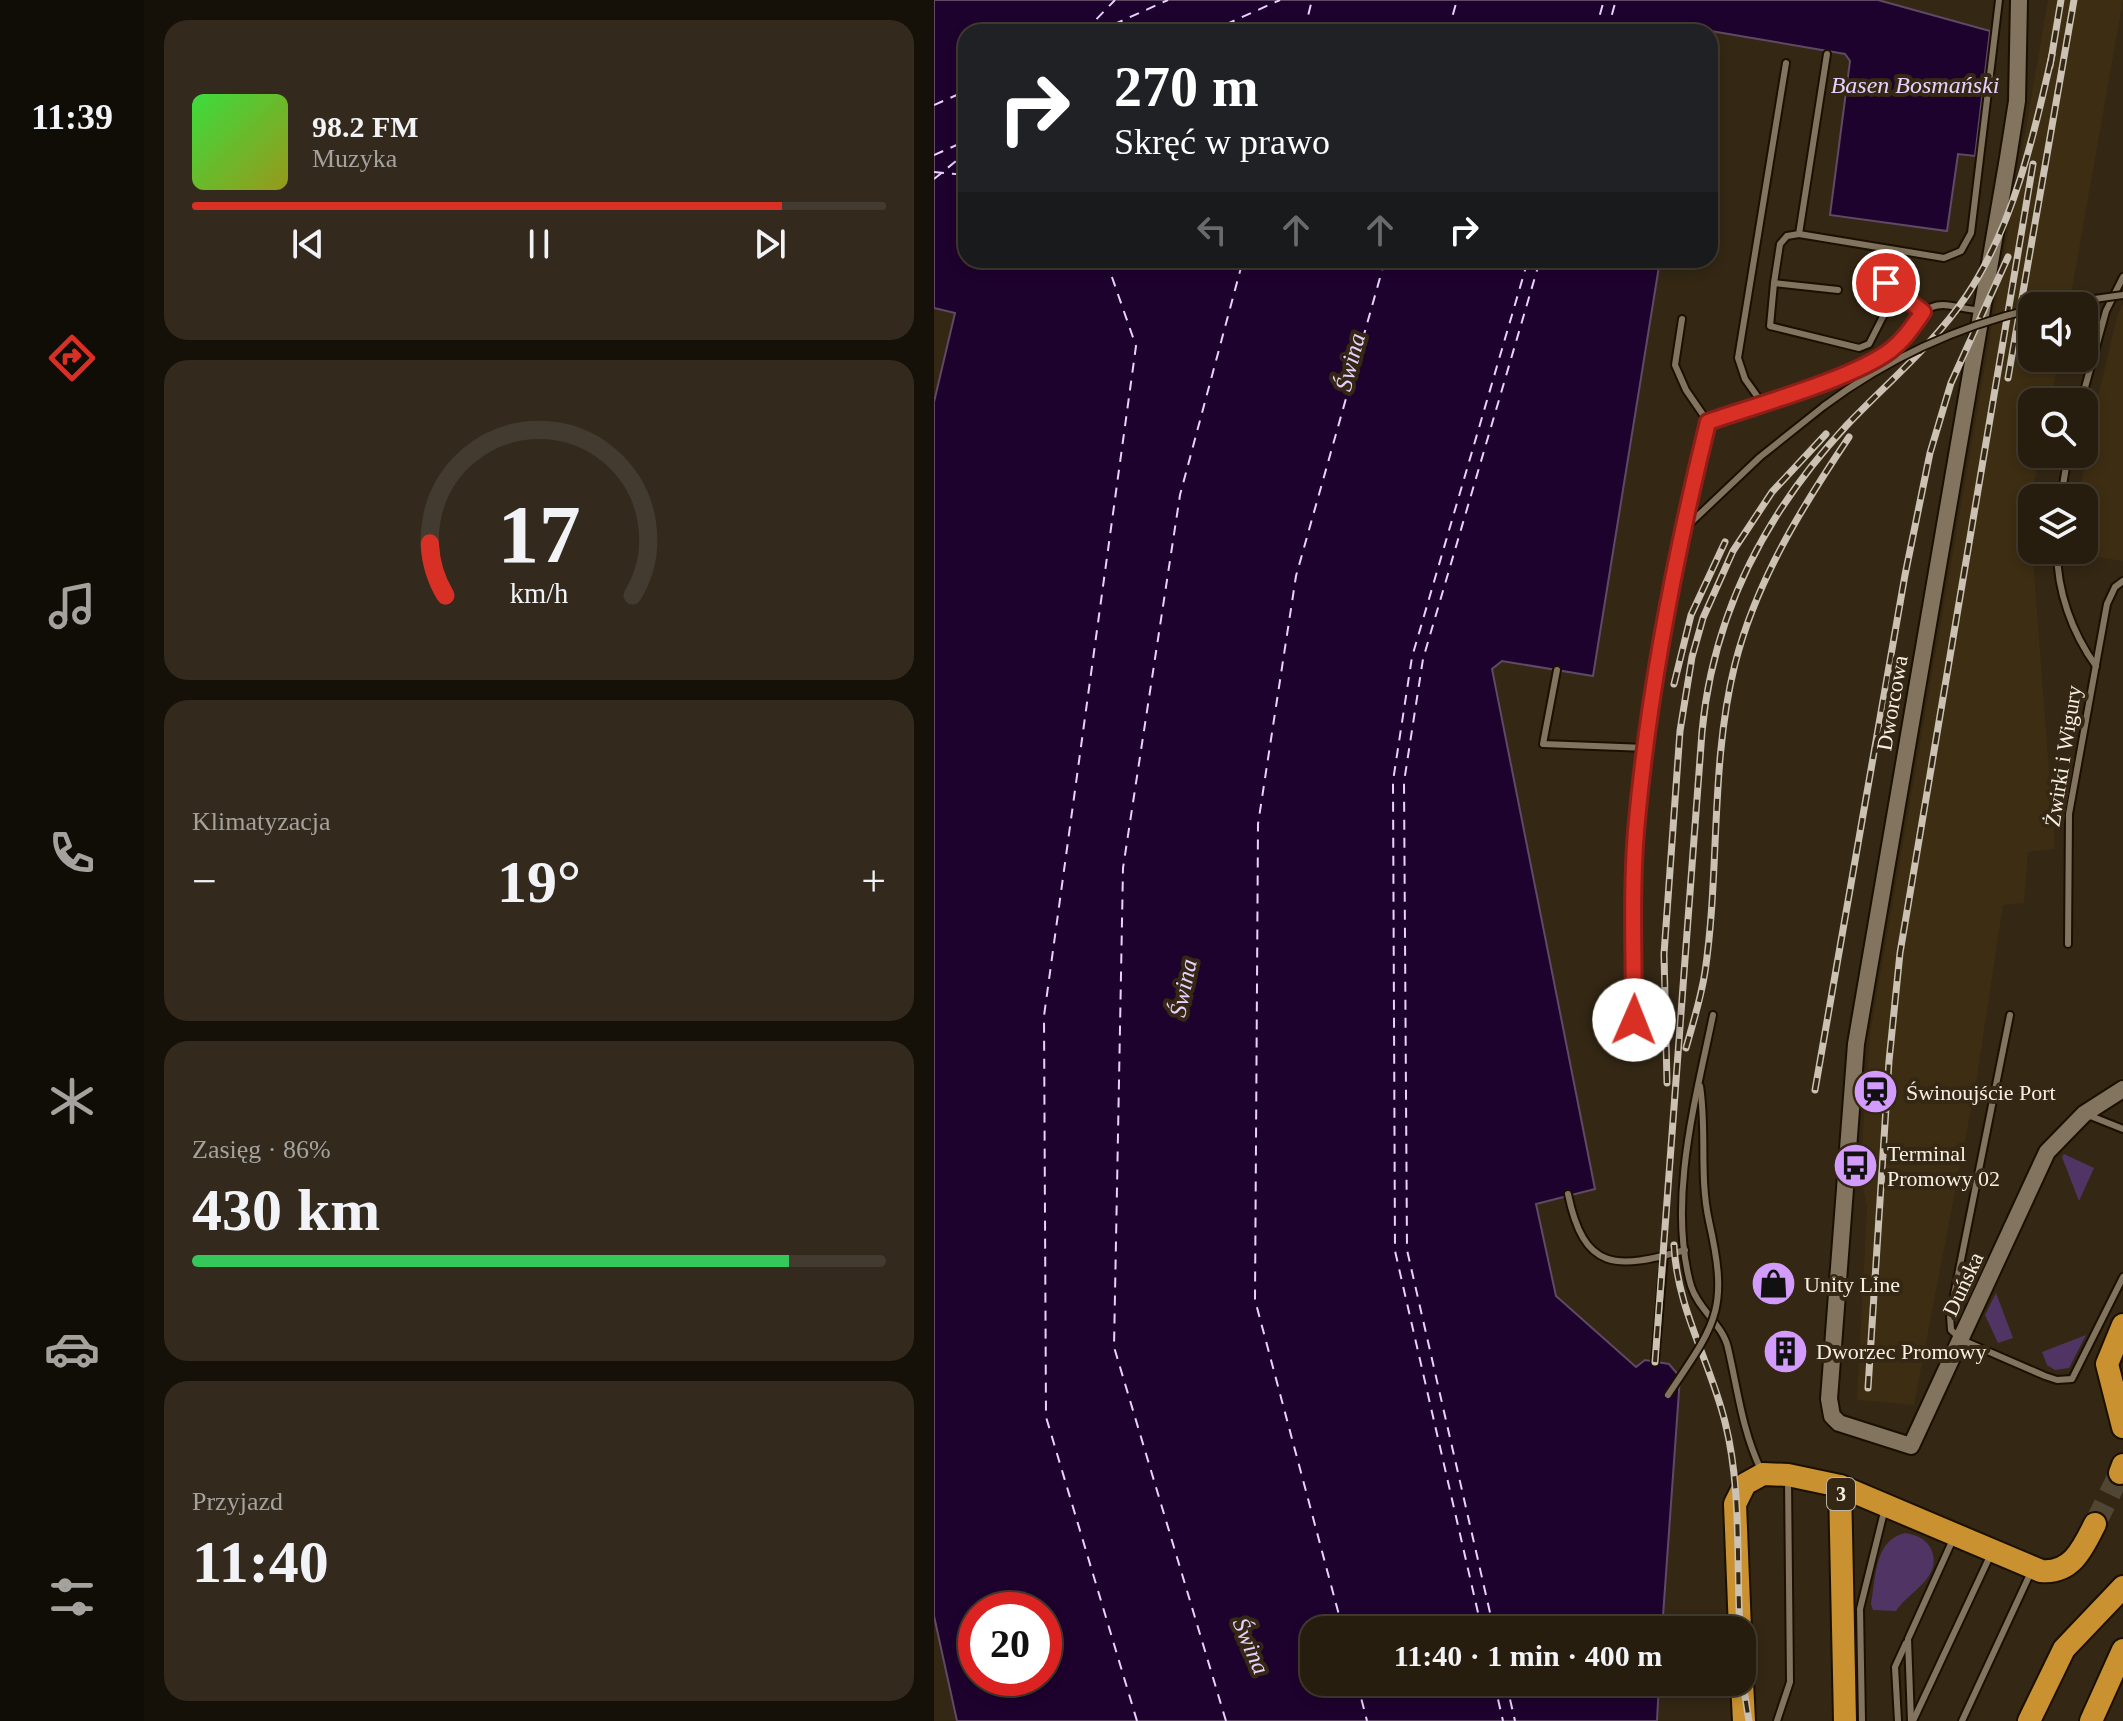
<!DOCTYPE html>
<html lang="pl">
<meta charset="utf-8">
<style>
:root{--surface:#271d0f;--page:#332a1d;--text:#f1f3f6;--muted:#a4a29e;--line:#433b2f;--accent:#d93025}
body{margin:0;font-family:"Times New Roman",serif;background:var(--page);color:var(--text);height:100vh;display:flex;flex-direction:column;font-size:30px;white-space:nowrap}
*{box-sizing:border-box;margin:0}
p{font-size:26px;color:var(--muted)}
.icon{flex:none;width:44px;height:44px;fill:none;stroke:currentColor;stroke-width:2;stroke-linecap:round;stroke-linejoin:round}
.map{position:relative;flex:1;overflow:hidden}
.sheet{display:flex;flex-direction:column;gap:20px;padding:20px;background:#151008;width:790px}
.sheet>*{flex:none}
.hud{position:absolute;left:24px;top:24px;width:760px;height:244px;border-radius:24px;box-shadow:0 4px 12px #0003,0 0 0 2px var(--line);background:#202124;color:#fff;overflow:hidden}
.fabs{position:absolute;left:1084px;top:292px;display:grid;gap:16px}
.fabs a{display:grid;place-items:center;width:80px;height:80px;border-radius:16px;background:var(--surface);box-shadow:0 4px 12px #0003,0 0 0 2px var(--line);font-size:40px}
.speed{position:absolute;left:24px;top:1592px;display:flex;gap:16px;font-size:40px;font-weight:700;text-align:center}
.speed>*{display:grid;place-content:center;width:104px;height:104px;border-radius:50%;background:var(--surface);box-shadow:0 4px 12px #0003,0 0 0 2px var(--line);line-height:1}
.speed .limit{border:12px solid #d22;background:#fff;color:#111}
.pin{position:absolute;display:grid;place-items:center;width:68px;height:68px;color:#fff;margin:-34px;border:4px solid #fff;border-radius:50%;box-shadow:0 2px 8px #0007}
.me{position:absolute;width:88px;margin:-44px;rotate:1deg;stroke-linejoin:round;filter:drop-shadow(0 0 6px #0008)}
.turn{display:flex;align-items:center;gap:28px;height:168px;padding:0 24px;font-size:36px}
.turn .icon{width:104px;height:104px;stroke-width:2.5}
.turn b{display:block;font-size:56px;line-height:68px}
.lanes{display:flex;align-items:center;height:76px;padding:0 24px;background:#0003;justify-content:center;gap:40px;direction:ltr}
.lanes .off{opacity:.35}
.big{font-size:60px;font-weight:700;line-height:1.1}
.sheet .widget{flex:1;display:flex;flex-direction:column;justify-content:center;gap:12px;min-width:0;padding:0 28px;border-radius:24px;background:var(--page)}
.sheet .dial{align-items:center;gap:0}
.dial svg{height:208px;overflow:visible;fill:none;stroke:var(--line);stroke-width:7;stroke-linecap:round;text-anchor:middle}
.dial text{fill:var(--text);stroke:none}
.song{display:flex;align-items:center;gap:24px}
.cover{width:96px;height:96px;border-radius:12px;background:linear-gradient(135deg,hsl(120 70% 55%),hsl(60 70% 35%))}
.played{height:8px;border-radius:4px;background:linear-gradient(90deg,var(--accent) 85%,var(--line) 85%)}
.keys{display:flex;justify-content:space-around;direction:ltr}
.heat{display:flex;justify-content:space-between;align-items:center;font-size:44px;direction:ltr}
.charge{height:12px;border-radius:6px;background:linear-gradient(90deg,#34c759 86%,var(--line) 0)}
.trip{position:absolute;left:366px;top:1616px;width:456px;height:80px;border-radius:24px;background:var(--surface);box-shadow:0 4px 12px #0003,0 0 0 2px var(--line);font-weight:700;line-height:80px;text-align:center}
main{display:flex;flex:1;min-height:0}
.menu{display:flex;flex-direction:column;width:144px;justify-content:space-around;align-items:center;background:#100c06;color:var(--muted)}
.menu .icon{width:56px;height:56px}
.menu .active{color:var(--accent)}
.menu b{font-size:36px;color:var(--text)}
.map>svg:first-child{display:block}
.built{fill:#3d2d12}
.green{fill:#503564}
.water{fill:#1e022e;stroke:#5f4964;stroke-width:2;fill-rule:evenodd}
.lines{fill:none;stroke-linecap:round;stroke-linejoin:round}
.ferry{stroke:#ead0ff;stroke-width:2;stroke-dasharray:10 8;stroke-linecap:butt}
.highway-tunnel{stroke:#514533;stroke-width:22;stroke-dasharray:22 11;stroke-linecap:butt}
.lane-casing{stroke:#1b1000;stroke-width:10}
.secondary-casing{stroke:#1b1000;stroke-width:20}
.highway-casing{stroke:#1b1000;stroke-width:26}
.lane{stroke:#82745e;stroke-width:6}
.secondary{stroke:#82745e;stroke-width:16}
.highway{stroke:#c9912f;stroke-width:22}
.rail-casing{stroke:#cbc2b4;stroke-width:7}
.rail{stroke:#342714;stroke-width:4;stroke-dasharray:12;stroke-linecap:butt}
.lane-bridge-casing{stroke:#1b1000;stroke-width:10;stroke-linecap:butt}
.lane-bridge{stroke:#82745e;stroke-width:6}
.route-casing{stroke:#8d1f18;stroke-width:20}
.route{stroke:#d93025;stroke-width:14}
.labels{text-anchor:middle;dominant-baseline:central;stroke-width:8;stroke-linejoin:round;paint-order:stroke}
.shield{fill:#342714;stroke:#bcb3a5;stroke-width:2}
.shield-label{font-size:20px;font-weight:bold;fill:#f7efe3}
.street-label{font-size:22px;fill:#f7efe3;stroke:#342714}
.poi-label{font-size:22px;fill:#f7efe3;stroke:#342714;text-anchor:start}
.water-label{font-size:24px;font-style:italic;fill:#ead0ff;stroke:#342714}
</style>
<main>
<nav class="menu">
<b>11:39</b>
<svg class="icon active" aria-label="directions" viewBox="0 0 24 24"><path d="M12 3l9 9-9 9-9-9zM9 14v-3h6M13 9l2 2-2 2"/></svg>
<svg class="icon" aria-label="music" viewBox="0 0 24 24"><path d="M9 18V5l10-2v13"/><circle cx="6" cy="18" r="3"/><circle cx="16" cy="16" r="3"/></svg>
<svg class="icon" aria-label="phone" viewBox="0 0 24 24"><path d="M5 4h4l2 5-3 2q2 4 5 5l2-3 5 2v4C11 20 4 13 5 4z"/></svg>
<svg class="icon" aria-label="climate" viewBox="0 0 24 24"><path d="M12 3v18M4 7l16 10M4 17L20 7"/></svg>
<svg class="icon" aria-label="car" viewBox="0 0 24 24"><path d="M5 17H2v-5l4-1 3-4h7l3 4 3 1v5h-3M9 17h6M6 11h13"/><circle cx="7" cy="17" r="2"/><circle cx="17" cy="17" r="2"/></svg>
<svg class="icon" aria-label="filters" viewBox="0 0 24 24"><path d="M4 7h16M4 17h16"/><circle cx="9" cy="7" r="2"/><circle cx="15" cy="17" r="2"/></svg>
</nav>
<section class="sheet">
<div class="widget">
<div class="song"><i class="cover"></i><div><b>98.2 FM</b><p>Muzyka</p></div></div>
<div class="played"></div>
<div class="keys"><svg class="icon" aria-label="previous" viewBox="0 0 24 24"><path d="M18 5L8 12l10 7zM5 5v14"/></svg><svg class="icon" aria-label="pause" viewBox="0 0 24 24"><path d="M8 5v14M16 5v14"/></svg><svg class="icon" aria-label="next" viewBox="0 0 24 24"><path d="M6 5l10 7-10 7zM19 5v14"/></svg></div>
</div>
<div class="widget dial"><svg viewBox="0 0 100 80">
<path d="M14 69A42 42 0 1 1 86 69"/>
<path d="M14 69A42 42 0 0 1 8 49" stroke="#d93025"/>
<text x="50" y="56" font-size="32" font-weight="700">17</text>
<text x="50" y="72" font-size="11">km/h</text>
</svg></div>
<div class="widget"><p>Klimatyzacja</p>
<div class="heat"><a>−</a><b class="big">19°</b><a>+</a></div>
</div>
<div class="widget"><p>Zasięg · 86%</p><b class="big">430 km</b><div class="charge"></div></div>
<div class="widget"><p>Przyjazd</p><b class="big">11:40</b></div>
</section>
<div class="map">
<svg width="1189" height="1721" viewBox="0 0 1189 1721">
<rect width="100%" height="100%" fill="#342714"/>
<g class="built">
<polygon points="1114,0 1189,0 1135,306 1098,306 1098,358 1125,358 1116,402 1098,402 1098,454 1106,454 1095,506 1121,849 1094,852 1090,903 1069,905 1042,1083 980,1405 923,1400 933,1207 926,1174 936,1034"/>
<polygon points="1189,304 1189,561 1156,556 1150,550 1150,498 1145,498 1159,416 1184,314"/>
</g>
<g class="green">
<polygon points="1130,1154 1160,1168 1145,1201 1128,1157"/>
<polygon points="1062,1293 1079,1338 1064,1343 1051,1315"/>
<polygon points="1152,1335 1135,1368 1121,1370 1113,1365 1108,1352"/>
<path d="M971 1533C982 1535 992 1538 997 1549 1010 1577 974 1592 962 1611L939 1610 937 1604C942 1578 940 1540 971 1533Z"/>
</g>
<path class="water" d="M0 0H944L1056 31 1041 156 1024 154 1013 231 896 215 916 61 911 54 777 31 32 32V260H726L659 676 568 661 558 669 661 1189 602 1204 622 1296 702 1367 711 1360 735 1364 746 1377 728 1630H380V1682H725L723 1721H23L0 1616V402L21 313 0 308ZM42 1610H110V1678H42Z"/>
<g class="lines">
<g class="ferry">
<polyline points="150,32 181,0"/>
<polyline points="163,32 234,0"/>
<polyline points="275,32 346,0"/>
<polyline points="370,32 378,0"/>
<polyline points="514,32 523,0"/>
<polyline points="661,32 670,0"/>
<polyline points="673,32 682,0"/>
<polyline points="0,105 32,91"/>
<polyline points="0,155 32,141"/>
<polyline points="0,172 32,175"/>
<polyline points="0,179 32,153"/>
<polyline points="172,260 202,346 110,1016 112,1417 203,1721"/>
<polyline points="409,1630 321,1300 324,824 362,576 451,260"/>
<polyline points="548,1630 461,1251 459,781 478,657 594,260"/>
<polyline points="560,1630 473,1250 470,782 489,659 606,260"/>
<polyline points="423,1682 433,1721"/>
<polyline points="560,1682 569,1721"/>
<polyline points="572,1682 581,1721"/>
<polyline points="292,1721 180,1347 189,868 246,495 309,260"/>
</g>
<polyline class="highway-tunnel" points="1161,1524 1186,1473"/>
<defs>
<g id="lane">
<polyline points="893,54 865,234 853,236 846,244 840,283 904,290"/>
<polyline points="865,234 1010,258 1027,251 1037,233 1065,0"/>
<polyline points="954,250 952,283 989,312"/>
<polyline points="840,283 836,326 925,348 935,344 962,291"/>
<polyline points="748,319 741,365 752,390 774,422"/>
<polyline points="1147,402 1172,311 1189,277"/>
<polyline points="828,403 811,379 804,358 852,63"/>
<polyline points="1127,498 1134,454"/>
<polyline points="749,530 826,457 890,406"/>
<path d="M1123 550C1123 591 1138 633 1162 666"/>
<polyline points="623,670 609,744 712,748"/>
<polyline points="1134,944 1135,814 1173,604 1181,587 1189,581"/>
<path d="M779 1015C762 1098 733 1202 757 1286 764 1309 789 1325 794 1348 804 1391 808 1430 827 1470"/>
<polyline points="1076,1015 1016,1315 1017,1330 1028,1340 1111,1376 1123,1380 1138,1379 1189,1277"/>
<path d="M700 1020C700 958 696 893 702 831 715 692 741 556 774 422 833 401 897 385 951 354 971 343 978 314 998 307 1013 301 1031 311 1046 310"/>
<path d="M766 1086C773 1131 765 1176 775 1221"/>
<polyline points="1154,1115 1189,1129"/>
<path d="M634 1194C650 1271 681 1270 751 1250"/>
<polyline points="721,1362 730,1255"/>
<polyline points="843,1721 856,1682 854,1479"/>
<polyline points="928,1721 926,1609 950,1512"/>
<polyline points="964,1721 961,1667 972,1643"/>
<polyline points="977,1721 974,1639 1020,1537"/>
<polyline points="979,1721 1057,1554"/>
<polyline points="1028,1721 1097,1572"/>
</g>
<polyline id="secondary" points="1085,0 1083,101 1074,158 922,1044 895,1399 898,1416 905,1423 977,1446 1113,1152 1150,1114 1189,1089"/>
<g id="highway">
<polyline points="1189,1325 1173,1364 1189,1427"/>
<polyline points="1186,1473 1189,1465"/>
<path d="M906 1486 1107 1571C1138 1574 1149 1548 1161 1524"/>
<polyline points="806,1630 801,1504 811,1484 829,1474 854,1475 906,1486 911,1721"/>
<polyline points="808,1682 810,1721"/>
<polyline points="1095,1721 1130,1649 1189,1587"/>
<polyline points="1157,1721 1189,1650"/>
</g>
</defs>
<use href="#lane" class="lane-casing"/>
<use href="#secondary" class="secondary-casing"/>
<use href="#highway" class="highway-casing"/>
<use href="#lane" class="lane"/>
<use href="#secondary" class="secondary"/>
<use href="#highway" class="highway"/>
<defs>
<g id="rail">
<polyline points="1116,66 1127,0"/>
<polyline points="1074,378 1140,0"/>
<polyline points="740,684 757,615 791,542"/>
<path d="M752 1048C759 1023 767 998 771 972 786 870 776 764 801 664 822 581 868 507 915 437"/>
<polyline points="733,1083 730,954 746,731 758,657 769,618 799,551 838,492 892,434"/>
<polyline points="881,1090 971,575 996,453 1017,383 1074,257"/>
<path d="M740 1245C743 1309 776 1361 791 1422 808 1489 802 1561 806 1630"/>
<path d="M721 1362 768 732C779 613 832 512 913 425 953 383 1000 344 1033 295 1079 226 1100 136 1118 55"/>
<polyline points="934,1388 955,1061 966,953 1099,164"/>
<polyline points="808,1677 815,1721"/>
</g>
</defs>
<use href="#rail" class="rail-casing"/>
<use href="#rail" class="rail"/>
<defs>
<g id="lane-bridge">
<polyline points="1111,306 1189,295"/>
<path d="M890 406C953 359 1022 327 1098 309"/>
<path d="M734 1395C783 1322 795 1310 775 1221"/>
</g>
</defs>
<use href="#lane-bridge" class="lane-bridge-casing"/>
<use href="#lane-bridge" class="lane-bridge"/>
</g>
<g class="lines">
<defs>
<path id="route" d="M700 1020C700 958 697 893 702 831 714 693 741 556 774 422 822 405 919 379 957 350 971 339 979 326 989 312L952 283"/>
</defs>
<use href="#route" class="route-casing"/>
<use href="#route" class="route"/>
</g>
<defs>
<symbol id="station-disc" viewBox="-11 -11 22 22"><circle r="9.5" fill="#d39cfc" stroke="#342714"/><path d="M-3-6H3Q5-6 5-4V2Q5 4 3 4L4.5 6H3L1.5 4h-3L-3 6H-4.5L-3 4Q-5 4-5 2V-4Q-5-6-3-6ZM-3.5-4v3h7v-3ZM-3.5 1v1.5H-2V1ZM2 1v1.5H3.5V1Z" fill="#111"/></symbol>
<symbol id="bus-disc" viewBox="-11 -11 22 22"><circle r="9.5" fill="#d39cfc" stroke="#342714"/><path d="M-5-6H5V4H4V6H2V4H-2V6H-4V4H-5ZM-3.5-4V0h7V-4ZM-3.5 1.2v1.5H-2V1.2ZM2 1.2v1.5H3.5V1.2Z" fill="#111"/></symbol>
<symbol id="shop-disc" viewBox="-11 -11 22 22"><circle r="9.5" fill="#d39cfc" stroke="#342714"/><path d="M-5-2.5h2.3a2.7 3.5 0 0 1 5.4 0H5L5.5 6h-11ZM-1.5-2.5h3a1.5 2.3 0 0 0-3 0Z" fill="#111"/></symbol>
<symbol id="building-disc" viewBox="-11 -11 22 22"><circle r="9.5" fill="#d39cfc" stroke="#342714"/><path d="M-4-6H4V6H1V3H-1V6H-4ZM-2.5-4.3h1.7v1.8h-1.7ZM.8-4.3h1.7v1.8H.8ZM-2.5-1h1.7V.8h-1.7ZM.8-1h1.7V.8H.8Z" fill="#111"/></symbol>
</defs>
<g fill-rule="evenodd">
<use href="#station-disc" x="916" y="1066" width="51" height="51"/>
<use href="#bus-disc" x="896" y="1140" width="51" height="51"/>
<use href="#shop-disc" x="814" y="1258" width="51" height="51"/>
<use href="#building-disc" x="826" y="1326" width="51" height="51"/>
</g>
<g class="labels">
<rect class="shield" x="893" y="1478" width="28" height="32" rx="6"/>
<g class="shield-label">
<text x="907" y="1494">3</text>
</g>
<g class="street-label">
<text transform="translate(958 703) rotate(-80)">Dworcowa</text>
<text transform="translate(1129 756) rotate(-81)">Żwirki i Wigury</text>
<text transform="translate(1029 1284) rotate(-65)">Duńska</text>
</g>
<g class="poi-label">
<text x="972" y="1092">Świnoujście Port</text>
<text x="953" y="1153">Terminal<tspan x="953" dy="25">Promowy 02</tspan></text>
<text x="870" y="1284">Unity Line</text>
<text x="882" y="1351">Dworzec Promowy</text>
</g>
<g class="water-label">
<text x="981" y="85">Basen Bosmański</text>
<text transform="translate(416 362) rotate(-75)">Świna</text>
<text transform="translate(249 988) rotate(-78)">Świna</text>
<text transform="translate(317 1646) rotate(67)">Świna</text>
</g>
</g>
</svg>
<div class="fabs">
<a><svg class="icon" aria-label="sound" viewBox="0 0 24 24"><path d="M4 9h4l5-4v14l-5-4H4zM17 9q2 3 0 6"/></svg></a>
<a><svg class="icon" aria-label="search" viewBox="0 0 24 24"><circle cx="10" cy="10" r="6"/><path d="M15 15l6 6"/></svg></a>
<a><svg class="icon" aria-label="layers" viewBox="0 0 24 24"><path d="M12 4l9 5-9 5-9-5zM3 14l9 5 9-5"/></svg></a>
</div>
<div class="speed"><div class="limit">20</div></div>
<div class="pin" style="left:952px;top:283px;background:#d93025"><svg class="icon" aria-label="arrive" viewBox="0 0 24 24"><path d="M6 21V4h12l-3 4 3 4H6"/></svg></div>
<svg class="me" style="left:700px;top:1020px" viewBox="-20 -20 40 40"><circle r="19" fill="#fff"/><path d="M0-13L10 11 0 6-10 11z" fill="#d93025"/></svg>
<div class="trip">11:40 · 1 min · 400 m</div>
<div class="hud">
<div class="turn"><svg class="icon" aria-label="right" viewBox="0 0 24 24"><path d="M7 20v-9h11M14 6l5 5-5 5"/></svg><div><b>270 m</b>Skręć w prawo</div></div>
<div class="lanes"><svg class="icon off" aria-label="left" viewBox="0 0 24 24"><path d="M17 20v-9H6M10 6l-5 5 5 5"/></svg><svg class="icon off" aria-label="ahead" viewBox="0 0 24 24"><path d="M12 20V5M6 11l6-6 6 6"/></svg><svg class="icon off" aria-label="ahead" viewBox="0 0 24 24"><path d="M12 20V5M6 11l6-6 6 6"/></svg><svg class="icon" aria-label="right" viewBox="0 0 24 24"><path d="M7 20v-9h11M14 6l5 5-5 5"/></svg></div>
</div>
</div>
</main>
